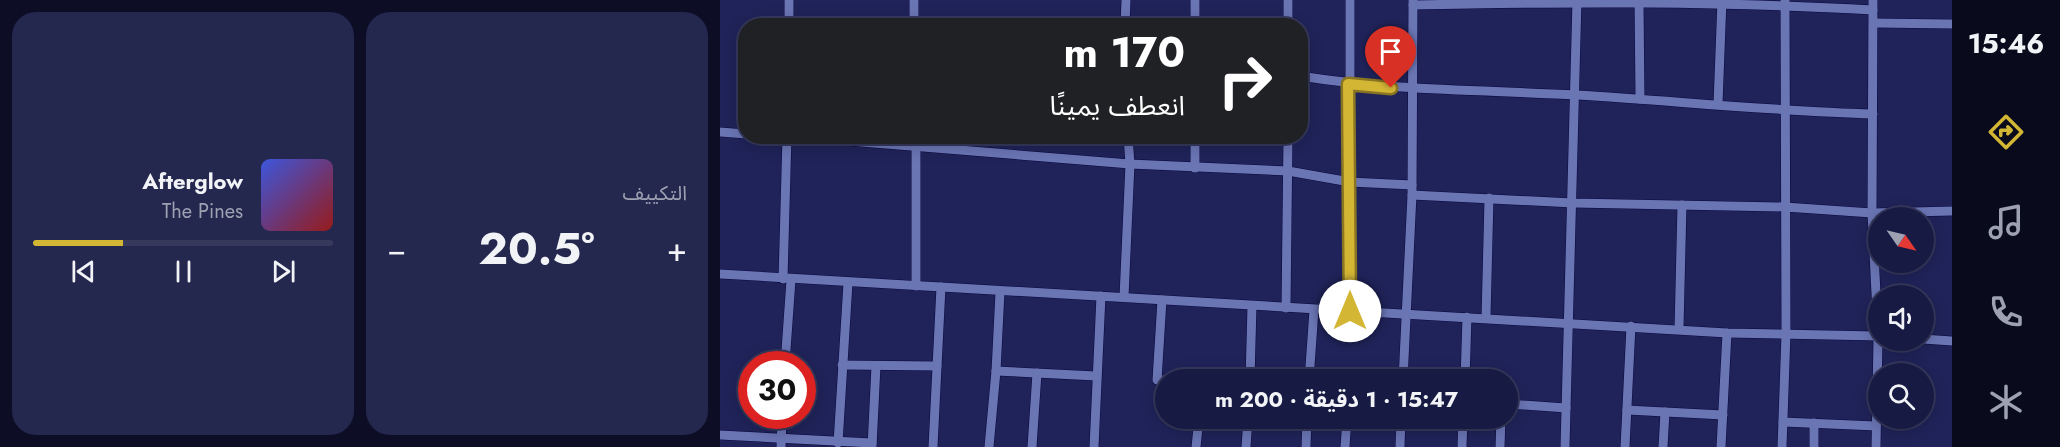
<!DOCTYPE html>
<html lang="ar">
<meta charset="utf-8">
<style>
:root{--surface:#171a43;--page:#24274e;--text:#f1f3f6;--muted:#9ea1b2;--line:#36385c;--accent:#d4b635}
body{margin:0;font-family:Jost,"Noto Sans Arabic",sans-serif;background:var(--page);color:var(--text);direction:rtl;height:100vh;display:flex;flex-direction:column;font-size:22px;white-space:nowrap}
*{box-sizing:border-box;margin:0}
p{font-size:20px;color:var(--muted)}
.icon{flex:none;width:33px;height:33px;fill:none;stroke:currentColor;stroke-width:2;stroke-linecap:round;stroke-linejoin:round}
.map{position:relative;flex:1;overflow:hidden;direction:ltr}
.side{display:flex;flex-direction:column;gap:12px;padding:12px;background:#0d0e25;width:720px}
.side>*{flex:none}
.banner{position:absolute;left:18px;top:18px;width:570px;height:126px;border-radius:24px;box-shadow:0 3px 15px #0003,0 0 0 2px var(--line);direction:rtl;background:#202124;color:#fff;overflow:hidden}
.needle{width:39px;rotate:124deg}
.tools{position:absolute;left:1148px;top:207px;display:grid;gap:12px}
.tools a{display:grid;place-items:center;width:66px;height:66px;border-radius:50%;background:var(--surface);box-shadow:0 3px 15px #0003,0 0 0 2px var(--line);font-size:30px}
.speed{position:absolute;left:18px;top:351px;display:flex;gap:12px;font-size:30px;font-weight:700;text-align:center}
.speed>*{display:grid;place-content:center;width:78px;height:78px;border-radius:50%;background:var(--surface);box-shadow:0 3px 15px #0003,0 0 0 2px var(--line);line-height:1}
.speed .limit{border:9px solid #d22;background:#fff;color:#111}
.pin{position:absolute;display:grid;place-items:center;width:51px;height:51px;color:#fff;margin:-62px -26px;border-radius:50% 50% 50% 0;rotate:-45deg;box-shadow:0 0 6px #0007}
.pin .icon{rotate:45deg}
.me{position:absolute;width:66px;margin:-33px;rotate:0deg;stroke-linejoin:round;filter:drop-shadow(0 0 4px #0008)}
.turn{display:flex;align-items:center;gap:21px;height:126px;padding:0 24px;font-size:27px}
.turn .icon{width:78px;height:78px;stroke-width:2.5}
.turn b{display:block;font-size:42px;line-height:51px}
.big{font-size:45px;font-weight:700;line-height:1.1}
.side .card{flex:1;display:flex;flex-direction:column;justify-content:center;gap:9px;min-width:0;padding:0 21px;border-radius:24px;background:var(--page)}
.song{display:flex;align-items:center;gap:18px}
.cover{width:72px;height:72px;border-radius:9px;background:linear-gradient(135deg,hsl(230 70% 55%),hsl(0 70% 35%))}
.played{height:6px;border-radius:3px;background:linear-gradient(90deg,var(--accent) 30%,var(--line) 30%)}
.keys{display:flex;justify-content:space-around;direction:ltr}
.heat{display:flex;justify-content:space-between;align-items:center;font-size:33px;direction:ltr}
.side .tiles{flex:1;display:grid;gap:12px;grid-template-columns:repeat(2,1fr)}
.trip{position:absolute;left:435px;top:369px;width:363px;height:60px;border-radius:30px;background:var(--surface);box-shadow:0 3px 15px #0003,0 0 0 2px var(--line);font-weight:700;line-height:60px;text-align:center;direction:rtl}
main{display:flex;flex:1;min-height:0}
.tab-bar{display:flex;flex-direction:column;width:108px;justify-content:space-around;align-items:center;background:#090a1b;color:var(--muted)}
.tab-bar .icon{width:42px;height:42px}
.tab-bar .current{color:var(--accent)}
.tab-bar b{font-size:27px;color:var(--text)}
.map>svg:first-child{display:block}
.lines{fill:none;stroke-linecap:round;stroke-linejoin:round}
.street-casing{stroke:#0b073d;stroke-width:10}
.street{stroke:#6a75b4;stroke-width:9}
.route-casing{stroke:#8a7622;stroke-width:15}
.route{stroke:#d4b635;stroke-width:10}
</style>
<main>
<nav class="tab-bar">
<b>15:46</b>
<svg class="icon current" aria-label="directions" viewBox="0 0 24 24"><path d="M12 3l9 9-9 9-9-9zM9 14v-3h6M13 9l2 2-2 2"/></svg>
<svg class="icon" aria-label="music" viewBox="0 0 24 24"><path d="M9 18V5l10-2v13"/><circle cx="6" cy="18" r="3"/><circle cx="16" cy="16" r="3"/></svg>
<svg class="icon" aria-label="phone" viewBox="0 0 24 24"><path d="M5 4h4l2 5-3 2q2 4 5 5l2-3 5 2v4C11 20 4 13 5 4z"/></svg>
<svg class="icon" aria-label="climate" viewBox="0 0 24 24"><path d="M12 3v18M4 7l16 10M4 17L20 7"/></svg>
</nav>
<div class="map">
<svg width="1232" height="447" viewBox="0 0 1232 447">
<rect width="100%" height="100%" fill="#1f2359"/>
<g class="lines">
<defs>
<g id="street">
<polyline points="194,0 194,26"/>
<polyline points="475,0 475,26"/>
<polyline points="568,0 568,26"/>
<polyline points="919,0 920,99"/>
<polyline points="1153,0 1152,213 1158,334"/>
<path d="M693 5C847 2 1000 1 1153 10"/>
<polyline points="1154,23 1232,24"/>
<polyline points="69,26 69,0"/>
<polyline points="405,26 406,0"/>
<path d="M580 76C673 91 764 90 857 95 956 101 1054 111 1153 114"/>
<polyline points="998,104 1002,0"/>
<polyline points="0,132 26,134"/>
<polyline points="68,136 410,164 568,171 630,182 692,185"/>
<polyline points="196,136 196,286"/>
<polyline points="475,168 475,136"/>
<polyline points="692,195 853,203 1065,207 1152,213 1232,211"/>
<polyline points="0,274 1007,333 1158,336"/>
<polyline points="63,279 67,136"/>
<polyline points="404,297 410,164 408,136"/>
<polyline points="442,300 437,380 446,380"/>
<polyline points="566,308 568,136"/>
<polyline points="630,311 630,0"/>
<polyline points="766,318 769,198"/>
<polyline points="959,329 962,205"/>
<polyline points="1203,339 1232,341"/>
<polyline points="65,364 71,280"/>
<polyline points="122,365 217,366"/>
<polyline points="276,371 376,376"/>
<polyline points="530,380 532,306"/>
<polyline points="589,380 594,310"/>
<polyline points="683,380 692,195 693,0"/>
<polyline points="745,380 747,317"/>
<polyline points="788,404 846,408"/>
<polyline points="907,410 1003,415"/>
<polyline points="1063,422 1156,426"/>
<polyline points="1094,423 1094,447"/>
<polyline points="0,435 152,443"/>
<polyline points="118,443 128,283"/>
<polyline points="61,447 62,416"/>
<polyline points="152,447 156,366"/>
<polyline points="213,447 221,287"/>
<polyline points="269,447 276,371 280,292"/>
<polyline points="312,447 317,373"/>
<polyline points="374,447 381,296"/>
<polyline points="476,447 479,418"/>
<polyline points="526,447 528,418"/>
<polyline points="586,447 587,418"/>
<polyline points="625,447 627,418"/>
<polyline points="680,447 681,418"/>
<polyline points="742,447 743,418"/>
<polyline points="780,447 781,418"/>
<polyline points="845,447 857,0"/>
<polyline points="905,447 911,326"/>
<polyline points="943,447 945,412"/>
<polyline points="1001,447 1007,333"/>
<polyline points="1062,447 1066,334 1065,0"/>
<polyline points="1156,447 1158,340"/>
</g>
</defs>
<use href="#street" class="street-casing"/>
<use href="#street" class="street"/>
</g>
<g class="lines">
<defs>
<polyline id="route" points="630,311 628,84 671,88"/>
</defs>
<use href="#route" class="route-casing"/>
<use href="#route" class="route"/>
</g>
</svg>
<div class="tools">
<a><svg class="needle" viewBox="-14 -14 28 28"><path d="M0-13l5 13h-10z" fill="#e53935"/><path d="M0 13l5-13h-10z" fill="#9ea1b2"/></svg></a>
<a><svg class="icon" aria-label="sound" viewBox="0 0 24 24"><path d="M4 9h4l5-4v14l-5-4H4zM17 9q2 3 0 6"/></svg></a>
<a><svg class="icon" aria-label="search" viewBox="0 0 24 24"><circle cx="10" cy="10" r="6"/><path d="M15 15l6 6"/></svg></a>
</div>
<div class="speed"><div class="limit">30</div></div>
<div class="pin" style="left:671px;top:88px;background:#d93025"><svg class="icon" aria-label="arrive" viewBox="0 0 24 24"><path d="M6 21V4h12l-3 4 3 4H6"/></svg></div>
<svg class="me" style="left:630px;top:311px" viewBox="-20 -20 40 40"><circle r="19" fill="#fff"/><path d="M0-13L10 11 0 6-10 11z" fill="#d4b635"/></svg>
<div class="trip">15:47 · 1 دقيقة · 200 m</div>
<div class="banner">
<div class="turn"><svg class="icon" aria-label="right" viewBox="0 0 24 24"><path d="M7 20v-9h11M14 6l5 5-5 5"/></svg><div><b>170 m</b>انعطف يمينًا</div></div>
</div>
</div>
<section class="side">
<div class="tiles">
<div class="card"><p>التكييف</p>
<div class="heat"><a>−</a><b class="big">20.5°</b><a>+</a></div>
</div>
<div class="card">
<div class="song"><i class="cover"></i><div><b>Afterglow</b><p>The Pines</p></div></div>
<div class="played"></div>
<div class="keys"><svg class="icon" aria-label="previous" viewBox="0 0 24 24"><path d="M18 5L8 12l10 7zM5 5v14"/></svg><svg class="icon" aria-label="pause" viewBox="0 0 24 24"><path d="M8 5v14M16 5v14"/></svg><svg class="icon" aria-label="next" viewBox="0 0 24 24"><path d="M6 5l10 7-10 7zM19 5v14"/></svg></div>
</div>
</div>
</section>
</main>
